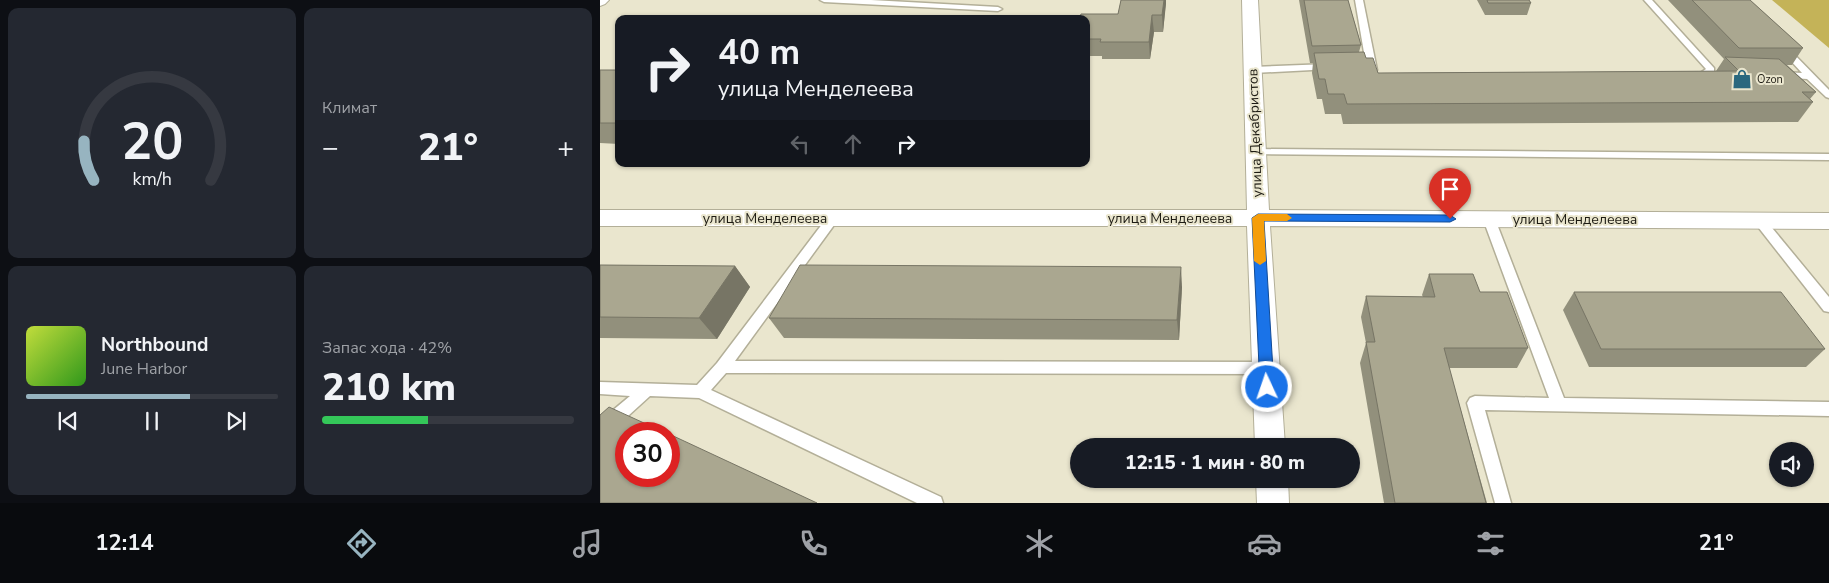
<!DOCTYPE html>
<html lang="ru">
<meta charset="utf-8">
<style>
:root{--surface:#171b24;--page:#242831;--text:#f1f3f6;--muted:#9ea1a6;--line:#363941;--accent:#97b4c0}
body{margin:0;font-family:"Nunito Sans",sans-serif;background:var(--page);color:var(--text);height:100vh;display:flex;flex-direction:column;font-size:19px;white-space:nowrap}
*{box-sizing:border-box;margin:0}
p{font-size:16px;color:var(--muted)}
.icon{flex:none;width:28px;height:28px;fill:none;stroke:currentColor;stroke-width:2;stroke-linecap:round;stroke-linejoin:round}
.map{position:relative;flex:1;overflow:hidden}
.panel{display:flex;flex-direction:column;gap:8px;padding:8px;background:#0d0f14;width:600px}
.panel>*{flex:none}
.top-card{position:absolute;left:15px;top:15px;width:475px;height:152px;border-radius:10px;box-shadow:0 1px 4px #0004;background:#171b24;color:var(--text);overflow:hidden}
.fabs{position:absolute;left:1169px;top:442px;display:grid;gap:10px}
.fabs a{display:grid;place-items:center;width:45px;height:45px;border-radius:50%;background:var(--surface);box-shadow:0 1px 4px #0004;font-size:25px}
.speed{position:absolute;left:15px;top:422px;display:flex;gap:10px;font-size:25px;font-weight:700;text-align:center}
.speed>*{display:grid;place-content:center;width:65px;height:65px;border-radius:50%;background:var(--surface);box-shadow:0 1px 4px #0004;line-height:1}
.speed .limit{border:8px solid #d22;background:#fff;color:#111}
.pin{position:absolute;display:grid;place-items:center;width:42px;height:42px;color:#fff;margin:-51px -21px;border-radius:50% 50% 50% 0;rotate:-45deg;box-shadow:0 0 5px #0007}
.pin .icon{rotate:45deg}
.me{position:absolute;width:55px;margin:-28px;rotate:357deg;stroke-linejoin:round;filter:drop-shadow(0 0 4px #0008)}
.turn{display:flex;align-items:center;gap:18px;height:105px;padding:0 20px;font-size:22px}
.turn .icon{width:65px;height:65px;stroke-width:2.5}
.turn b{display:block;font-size:35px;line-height:42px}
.lanes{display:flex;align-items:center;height:48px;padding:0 20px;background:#0003;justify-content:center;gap:25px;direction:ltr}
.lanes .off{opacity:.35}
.big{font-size:38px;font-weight:800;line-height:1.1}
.panel .tile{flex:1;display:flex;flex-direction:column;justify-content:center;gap:8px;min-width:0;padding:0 18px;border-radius:10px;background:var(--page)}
.panel .dial{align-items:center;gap:0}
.dial svg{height:130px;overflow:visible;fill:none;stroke:var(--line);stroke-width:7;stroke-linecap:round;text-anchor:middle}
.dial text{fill:var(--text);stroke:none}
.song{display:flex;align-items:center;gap:15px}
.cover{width:60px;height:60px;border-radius:8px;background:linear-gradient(135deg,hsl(70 70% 55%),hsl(110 70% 35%))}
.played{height:5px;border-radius:2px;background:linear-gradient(90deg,var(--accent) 65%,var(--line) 65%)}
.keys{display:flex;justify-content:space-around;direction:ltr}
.heat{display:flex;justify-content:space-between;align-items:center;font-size:28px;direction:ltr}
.charge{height:8px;border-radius:4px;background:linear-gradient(90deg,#34c759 42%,var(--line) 0)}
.panel .tiles{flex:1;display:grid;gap:8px;grid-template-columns:repeat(2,1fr)}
.trip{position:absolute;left:470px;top:438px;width:290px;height:50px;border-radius:25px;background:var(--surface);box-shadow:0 1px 4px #0004;font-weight:800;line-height:50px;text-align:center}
.tab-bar{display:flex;height:80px;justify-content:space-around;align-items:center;background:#090b0e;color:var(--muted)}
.tab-bar .icon{width:35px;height:35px}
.tab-bar .current{color:var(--accent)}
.tab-bar b{font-size:22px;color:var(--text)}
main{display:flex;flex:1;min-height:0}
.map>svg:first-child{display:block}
.forest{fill:#c4b358}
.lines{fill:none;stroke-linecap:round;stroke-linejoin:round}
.lane-casing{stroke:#b3af98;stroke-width:3}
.street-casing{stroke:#b3af98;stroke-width:2}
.lane{fill:#fff;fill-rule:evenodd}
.street{fill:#fff;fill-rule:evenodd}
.wall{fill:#92907c}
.shaded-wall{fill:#777565}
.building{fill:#aaa790;stroke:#777565}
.route{fill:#1a73e8;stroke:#114b97}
.slow{fill:#f59e0b}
.labels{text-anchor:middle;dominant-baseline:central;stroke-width:4;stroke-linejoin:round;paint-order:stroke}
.far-poi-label{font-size:11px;fill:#1d1b13;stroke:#eae6ce;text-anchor:start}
.street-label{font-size:14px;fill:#1d1b13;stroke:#eae6ce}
</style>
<main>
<section class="panel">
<div class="tiles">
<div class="tile dial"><svg viewBox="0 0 100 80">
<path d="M14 69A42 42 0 1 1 86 69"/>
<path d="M14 69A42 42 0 0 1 8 45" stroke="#97b4c0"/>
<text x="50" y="56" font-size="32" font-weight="700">20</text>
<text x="50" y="72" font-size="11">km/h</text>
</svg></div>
<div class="tile"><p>Климат</p>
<div class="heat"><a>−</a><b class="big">21°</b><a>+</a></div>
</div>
<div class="tile">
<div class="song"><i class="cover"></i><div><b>Northbound</b><p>June Harbor</p></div></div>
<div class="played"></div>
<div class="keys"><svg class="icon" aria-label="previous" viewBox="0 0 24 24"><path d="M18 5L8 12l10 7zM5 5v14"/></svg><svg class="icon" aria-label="pause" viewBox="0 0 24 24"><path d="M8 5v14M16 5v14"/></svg><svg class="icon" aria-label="next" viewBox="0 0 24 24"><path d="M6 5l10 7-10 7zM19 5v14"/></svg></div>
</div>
<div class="tile"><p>Запас хода · 42%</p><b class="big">210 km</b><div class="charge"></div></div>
</div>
</section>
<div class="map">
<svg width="1229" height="503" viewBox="0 0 1229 503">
<rect width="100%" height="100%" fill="#eae6ce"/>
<polygon class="forest" points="1172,0 1229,0 1229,48"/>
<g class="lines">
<defs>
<g id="lane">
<polygon points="220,0 271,0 398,7 402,9 398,11 224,2"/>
<polygon points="755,0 763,0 777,70 775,72 772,73 767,70"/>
<polygon points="1044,0 1052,0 1114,68 1114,72 1099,82 1093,82 1093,78 1106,69"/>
<polygon points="1184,46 1187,47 1229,90 1229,98 1226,97 1207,79 1179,77 1177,75 1182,72 1202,73 1180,49"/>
<polygon points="728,64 733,67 731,69 653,73 648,70 653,67"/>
<polygon points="656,149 1229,154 1229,160 652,154 651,152 652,150"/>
<polygon points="233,214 239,218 237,221 135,361 666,362 671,364 673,368 671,372 666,374 126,373 111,390 341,497 343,503 317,503 99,398 50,396 6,436 0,438 0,421 30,396 0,394 0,382 97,385 117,363 229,215"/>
<polygon points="889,215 895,219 964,398 1229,402 1229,416 885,410 911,503 895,503 867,403 870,398 875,396 949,398 883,219"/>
<polygon points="1159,216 1163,217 1229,297 1229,312 1224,311 1155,223 1153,220 1155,217"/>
</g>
<g id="street">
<polygon points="0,0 9,0 5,4 0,6"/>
<polygon points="642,0 658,0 669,210 1229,213 1229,229 670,226 685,446 655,446 647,226 0,226 0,210 647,210"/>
<polygon points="656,479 688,479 689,503 657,503"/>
</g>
</defs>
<use href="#lane" class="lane-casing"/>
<use href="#street" class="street-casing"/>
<use href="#lane" class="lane"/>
<use href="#street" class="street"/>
</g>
<g class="wall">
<polygon points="521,0 566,0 563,32 554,32 550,59 502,59 502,56 486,56 486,19 518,14"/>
<polygon points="699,0 748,0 761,45 759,52 766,58 778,73 1116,71 1124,59 1068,0 1150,0 1203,48 1192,65 1187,65 1216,92 1210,99 1213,102 1198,122 743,124 741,114 725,114 722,99 717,99 712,73 713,63 710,63"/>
<polygon points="877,0 929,0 931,3 927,15 885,15"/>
<polygon points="0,70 19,70 19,144 0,143"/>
<polygon points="0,265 135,266 150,287 117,339 0,338"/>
<polygon points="829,274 880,292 928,348 917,368 849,368 887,503 784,503 760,363 766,343 761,317 766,296 823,297 822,295"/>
<polygon points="582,287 579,340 184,338 169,318"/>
<polygon points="974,292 1225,349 1206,367 989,367 963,310"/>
</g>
<g class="shaded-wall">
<polygon points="564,0 566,0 566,4 563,32 562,15"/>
<polygon points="552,15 554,32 550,59 549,42"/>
<polygon points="135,266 150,287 117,339 99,318"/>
<polygon points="581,267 582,287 579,340 577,320"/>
</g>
<g class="building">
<polygon points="521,0 564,0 562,15 552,15 549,42 500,42 501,39 486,39 486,19 479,19 481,14 518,14"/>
<polygon points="704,0 748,0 761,45 712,46"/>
<polygon points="887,0 929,0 931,3 888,3"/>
<polygon points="1092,0 1150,0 1203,48 1139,48"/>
<polygon points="764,52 766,58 773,58 778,73 1139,71 1125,57 1179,59 1216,92 1202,92 1213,102 747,104 744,94 728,94 725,79 719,79 714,53"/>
<rect x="0" y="70" width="19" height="53"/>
<polygon points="0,265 135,266 99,318 0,317"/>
<polygon points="200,265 581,267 577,320 169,318"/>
<polygon points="829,274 873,274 880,292 907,292 928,348 844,348 886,503 795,503 766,342 775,342 766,296 835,297"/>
<polygon points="974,292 1181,292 1225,349 1001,349"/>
<polygon points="9,407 68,434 26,434 26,476 69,476 69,434 217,503 0,503 0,415"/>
</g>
<polygon class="route" points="658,214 850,215 856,219 850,222 664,221 674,387 672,391 667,393 662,391 660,387 652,218"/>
<polygon class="slow" points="658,214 687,214 692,218 687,221 664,221 666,261 660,265 654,261 652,218"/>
<defs>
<symbol id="shop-bare" viewBox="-9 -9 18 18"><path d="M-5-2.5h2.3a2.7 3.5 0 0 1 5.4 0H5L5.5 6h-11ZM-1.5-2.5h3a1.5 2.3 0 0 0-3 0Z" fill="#2a687e" stroke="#eae6ce" stroke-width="2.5" paint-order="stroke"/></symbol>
</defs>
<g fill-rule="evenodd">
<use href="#shop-bare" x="1128" y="65" width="28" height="28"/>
</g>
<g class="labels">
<g class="far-poi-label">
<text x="1157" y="79">Ozon</text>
</g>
<g class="street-label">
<text transform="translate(655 133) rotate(-92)">улица Декабристов</text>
<text x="165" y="218">улица Менделеева</text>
<text x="570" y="218">улица Менделеева</text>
<text x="975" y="219">улица Менделеева</text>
</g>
</g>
</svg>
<div class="fabs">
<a><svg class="icon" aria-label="sound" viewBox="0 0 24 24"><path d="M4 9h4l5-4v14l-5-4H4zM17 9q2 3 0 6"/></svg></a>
</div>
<div class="speed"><div class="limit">30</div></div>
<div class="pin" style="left:850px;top:219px;background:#d93025"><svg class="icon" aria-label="arrive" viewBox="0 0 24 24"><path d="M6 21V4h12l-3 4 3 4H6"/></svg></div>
<svg class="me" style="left:667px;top:387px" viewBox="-20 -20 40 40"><circle r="17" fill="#1a73e8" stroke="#fff" stroke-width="3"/><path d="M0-11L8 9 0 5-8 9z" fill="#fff"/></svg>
<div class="trip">12:15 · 1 мин · 80 m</div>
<div class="top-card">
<div class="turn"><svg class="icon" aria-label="right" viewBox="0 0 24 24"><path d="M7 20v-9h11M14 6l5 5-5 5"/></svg><div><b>40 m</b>улица Менделеева</div></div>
<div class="lanes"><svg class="icon off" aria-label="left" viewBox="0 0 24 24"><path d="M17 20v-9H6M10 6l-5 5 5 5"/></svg><svg class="icon off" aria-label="ahead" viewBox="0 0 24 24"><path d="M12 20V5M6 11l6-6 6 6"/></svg><svg class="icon" aria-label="right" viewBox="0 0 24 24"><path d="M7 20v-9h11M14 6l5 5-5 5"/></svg></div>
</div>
</div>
</main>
<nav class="tab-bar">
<b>12:14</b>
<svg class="icon current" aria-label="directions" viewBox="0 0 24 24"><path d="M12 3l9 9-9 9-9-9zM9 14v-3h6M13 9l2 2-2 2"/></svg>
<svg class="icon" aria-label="music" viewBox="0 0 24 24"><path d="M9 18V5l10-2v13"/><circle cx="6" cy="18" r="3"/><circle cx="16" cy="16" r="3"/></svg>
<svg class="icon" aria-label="phone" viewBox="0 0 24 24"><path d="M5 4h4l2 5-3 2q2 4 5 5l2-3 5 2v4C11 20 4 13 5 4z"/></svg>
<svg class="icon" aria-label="climate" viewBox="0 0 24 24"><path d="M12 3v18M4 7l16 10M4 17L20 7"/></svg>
<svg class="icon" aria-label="car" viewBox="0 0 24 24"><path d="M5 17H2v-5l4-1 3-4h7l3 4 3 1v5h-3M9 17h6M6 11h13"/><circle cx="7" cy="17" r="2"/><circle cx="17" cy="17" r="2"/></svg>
<svg class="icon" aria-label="filters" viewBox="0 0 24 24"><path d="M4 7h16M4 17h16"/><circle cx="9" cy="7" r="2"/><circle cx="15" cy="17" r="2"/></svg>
<b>21°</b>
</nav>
